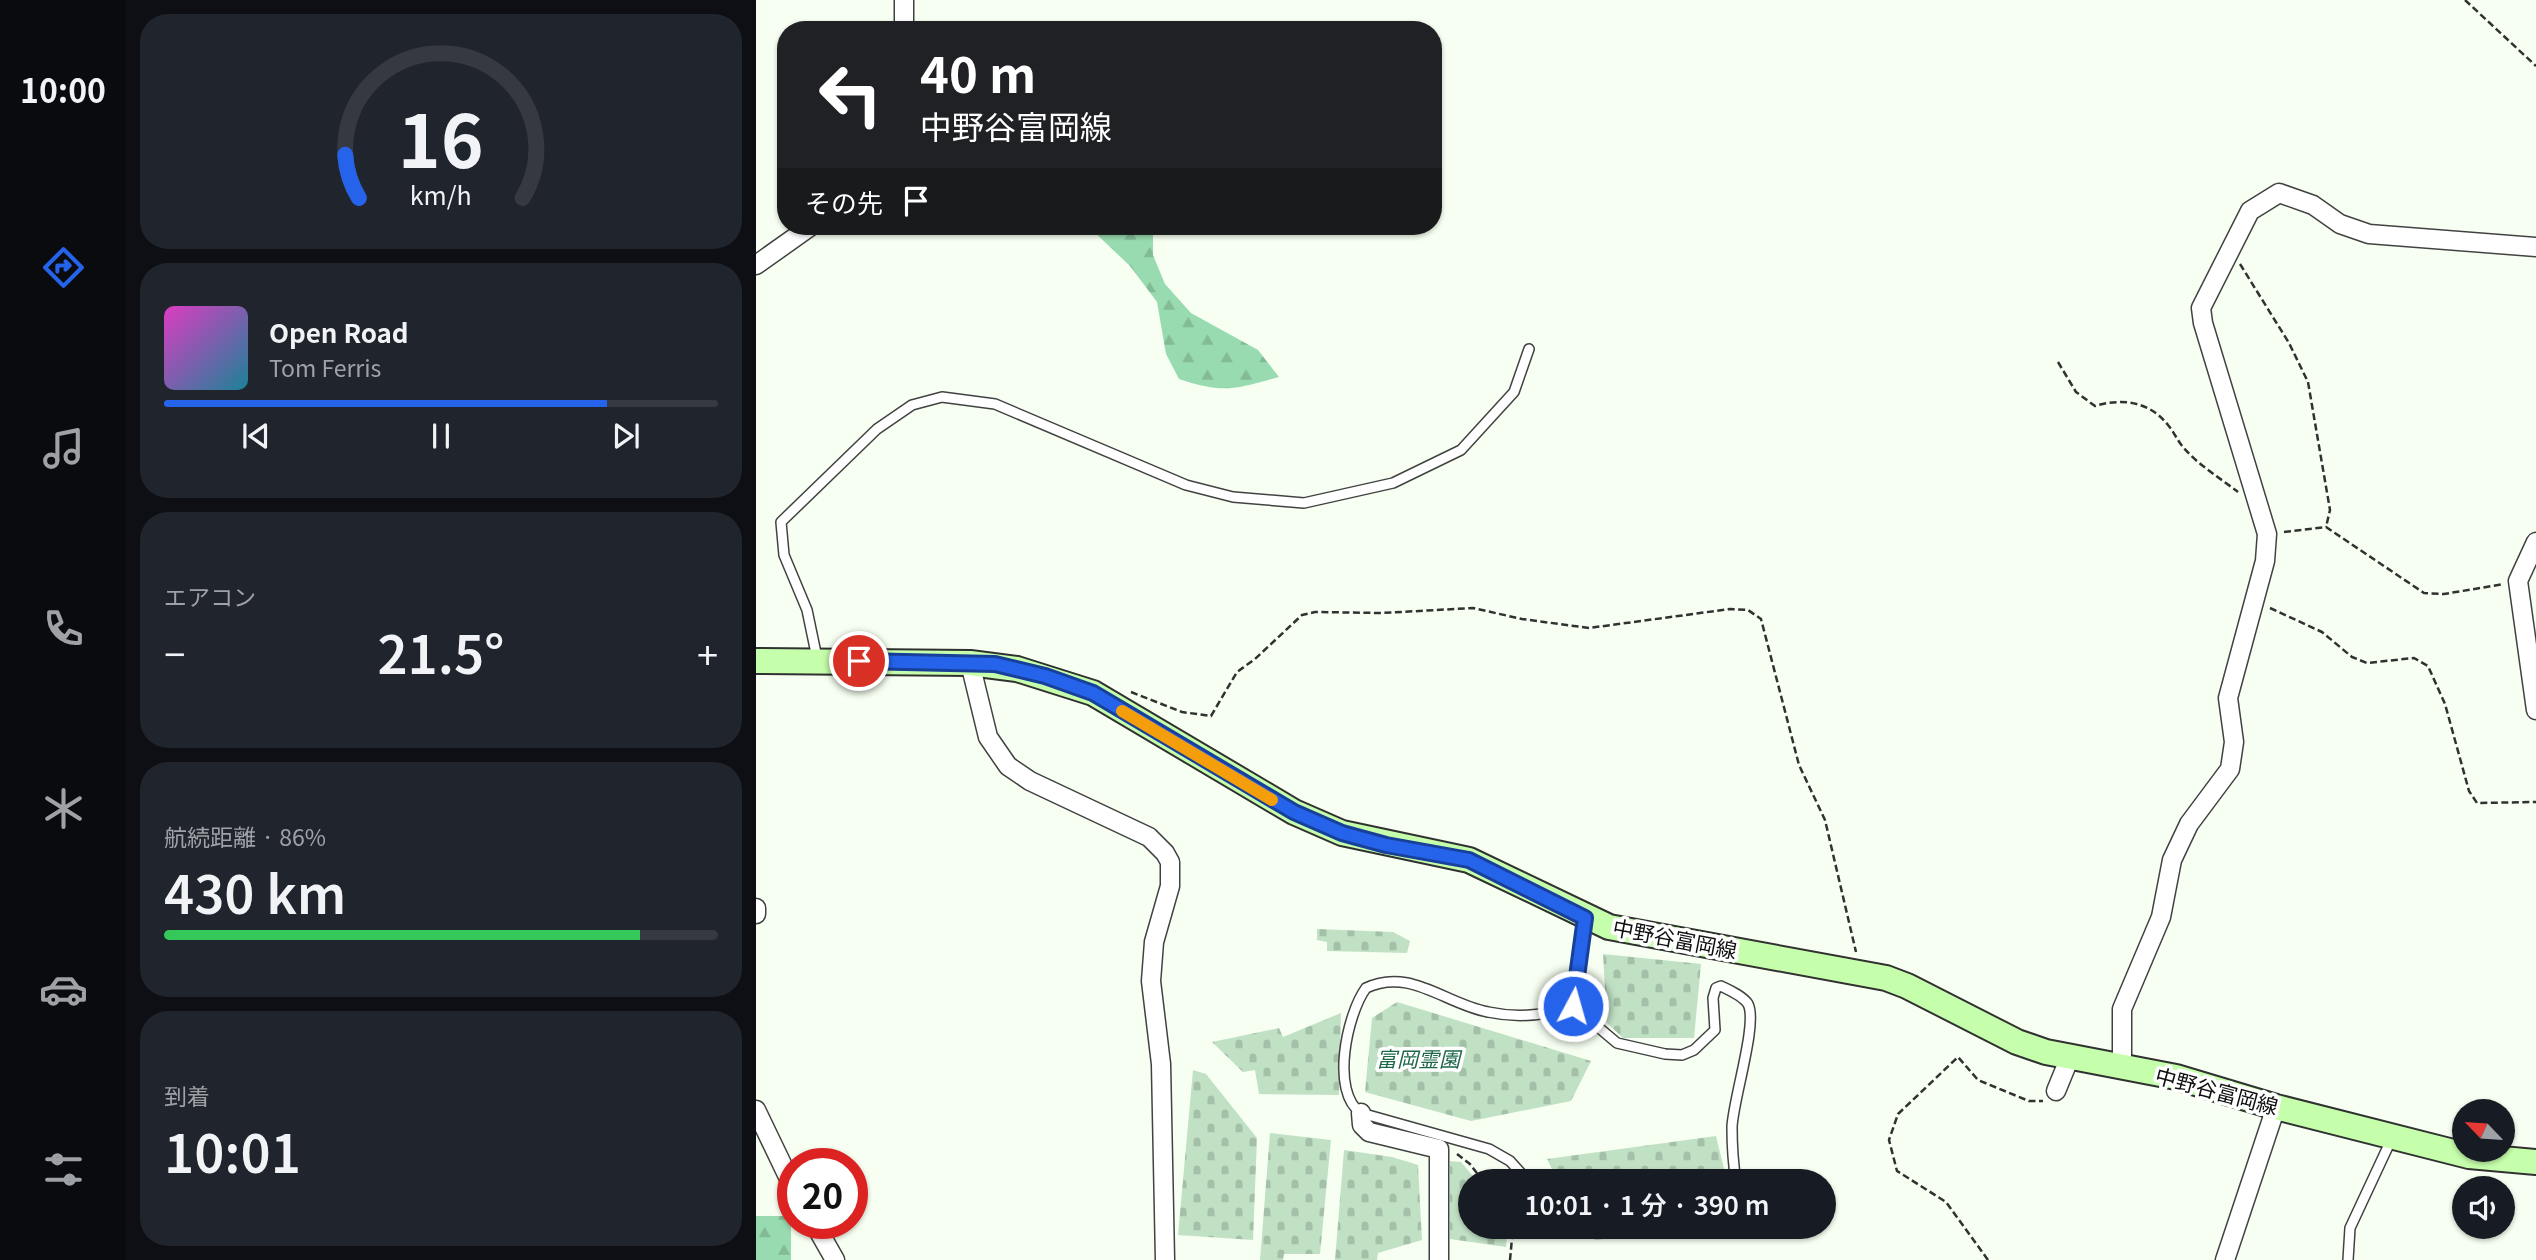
<!DOCTYPE html>
<html lang="ja">
<meta charset="utf-8">
<style>
:root{--surface:#171b24;--page:#20242c;--text:#f1f3f6;--muted:#9ea1a6;--line:#363941;--accent:#2563eb}
body{margin:0;font-family:Georgia,"Noto Sans JP",serif;background:var(--page);color:var(--text);height:100vh;display:flex;flex-direction:column;font-size:26px;white-space:nowrap}
*{box-sizing:border-box;margin:0}
p{font-size:23px;color:var(--muted)}
.icon{flex:none;width:38px;height:38px;fill:none;stroke:currentColor;stroke-width:2;stroke-linecap:round;stroke-linejoin:round}
.map{position:relative;flex:1;overflow:hidden}
.details{display:flex;flex-direction:column;gap:14px;padding:14px;background:#0d0f14;width:630px}
.details>*{flex:none}
.top-card{position:absolute;left:21px;top:21px;width:665px;height:214px;border-radius:28px;box-shadow:0 2px 5px #0004;background:#202124;color:#fff;overflow:hidden}
.needle{width:46px;rotate:295deg}
.tools{position:absolute;left:1696px;top:1099px;display:grid;gap:14px}
.tools a{display:grid;place-items:center;width:63px;height:63px;border-radius:50%;background:var(--surface);box-shadow:0 2px 5px #0004;font-size:35px}
.speed{position:absolute;left:21px;top:1148px;display:flex;gap:14px;font-size:35px;font-weight:700;text-align:center}
.speed>*{display:grid;place-content:center;width:91px;height:91px;border-radius:50%;background:var(--surface);box-shadow:0 2px 5px #0004;line-height:1}
.speed .limit{border:10px solid #d22;background:#fff;color:#111}
.pin{position:absolute;display:grid;place-items:center;width:60px;height:60px;color:#fff;margin:-30px;border:4px solid #fff;border-radius:50%;box-shadow:0 2px 7px #0007}
.me{position:absolute;width:77px;margin:-38px;rotate:6deg;stroke-linejoin:round;filter:drop-shadow(0 0 5px #0008)}
.turn{display:flex;align-items:center;gap:24px;height:147px;padding:0 28px;font-size:32px}
.turn .icon{width:91px;height:91px;stroke-width:2.5}
.turn b{display:block;font-size:49px;line-height:60px}
.then{display:flex;align-items:center;height:66px;padding:0 28px;background:#0003;gap:14px;font-size:26px}
.big{font-size:52px;font-weight:600;line-height:1.1}
.details .widget{flex:1;display:flex;flex-direction:column;justify-content:center;gap:10px;min-width:0;padding:0 24px;border-radius:28px;background:var(--page)}
.details .dial{align-items:center;gap:0}
.dial svg{height:182px;overflow:visible;fill:none;stroke:var(--line);stroke-width:7;stroke-linecap:round;text-anchor:middle}
.dial text{fill:var(--text);stroke:none}
.song{display:flex;align-items:center;gap:21px}
.cover{width:84px;height:84px;border-radius:10px;background:linear-gradient(135deg,hsl(310 70% 55%),hsl(190 70% 35%))}
.played{height:7px;border-radius:4px;background:linear-gradient(90deg,var(--accent) 80%,var(--line) 80%)}
.keys{display:flex;justify-content:space-around;direction:ltr}
.heat{display:flex;justify-content:space-between;align-items:center;font-size:38px;direction:ltr}
.charge{height:10px;border-radius:5px;background:linear-gradient(90deg,#34c759 86%,var(--line) 0)}
.trip{position:absolute;left:702px;top:1169px;width:378px;height:70px;border-radius:35px;background:var(--surface);box-shadow:0 2px 5px #0004;font-weight:600;line-height:70px;text-align:center}
main{display:flex;flex:1;min-height:0}
.tab-bar{display:flex;flex-direction:column;width:126px;justify-content:space-around;align-items:center;background:#090b0e;color:var(--muted)}
.tab-bar .icon{width:49px;height:49px}
.tab-bar .current{color:var(--accent)}
.tab-bar b{font-size:32px;color:var(--text)}
.map>svg:first-child{display:block}
.forest{fill:url(#forest-firs)}
.cemetery{fill:url(#cemetery-stones)}
.lines{fill:none;stroke-linecap:round;stroke-linejoin:round}
.lane-casing{stroke:#424242;stroke-width:12}
.street-casing{stroke:#424242;stroke-width:21}
.secondary-casing{stroke:#313131;stroke-width:28}
.path{stroke:#313131;stroke-width:2.5;stroke-dasharray:7 3.5;stroke-linecap:butt}
.lane{stroke:#fff;stroke-width:9}
.street{stroke:#fff;stroke-width:18}
.secondary{stroke:#c6ffac;stroke-width:24}
.route-casing{stroke:#184099;stroke-width:18}
.route{stroke:#2563eb;stroke-width:12}
.slow{stroke:#f59e0b;stroke-width:12}
.labels{text-anchor:middle;dominant-baseline:central;stroke-width:7;stroke-linejoin:round;paint-order:stroke}
.street-label{font-size:21px;fill:#0f0f0f;stroke:#fff}
.park-label{font-size:21px;font-style:italic;fill:#1e6749;stroke:#fff}
</style>
<main>
<nav class="tab-bar">
<b>10:00</b>
<svg class="icon current" aria-label="directions" viewBox="0 0 24 24"><path d="M12 3l9 9-9 9-9-9zM9 14v-3h6M13 9l2 2-2 2"/></svg>
<svg class="icon" aria-label="music" viewBox="0 0 24 24"><path d="M9 18V5l10-2v13"/><circle cx="6" cy="18" r="3"/><circle cx="16" cy="16" r="3"/></svg>
<svg class="icon" aria-label="phone" viewBox="0 0 24 24"><path d="M5 4h4l2 5-3 2q2 4 5 5l2-3 5 2v4C11 20 4 13 5 4z"/></svg>
<svg class="icon" aria-label="climate" viewBox="0 0 24 24"><path d="M12 3v18M4 7l16 10M4 17L20 7"/></svg>
<svg class="icon" aria-label="car" viewBox="0 0 24 24"><path d="M5 17H2v-5l4-1 3-4h7l3 4 3 1v5h-3M9 17h6M6 11h13"/><circle cx="7" cy="17" r="2"/><circle cx="17" cy="17" r="2"/></svg>
<svg class="icon" aria-label="filters" viewBox="0 0 24 24"><path d="M4 7h16M4 17h16"/><circle cx="9" cy="7" r="2"/><circle cx="15" cy="17" r="2"/></svg>
</nav>
<section class="details">
<div class="widget dial"><svg viewBox="0 0 100 80">
<path d="M14 69A42 42 0 1 1 86 69"/>
<path d="M14 69A42 42 0 0 1 8 50" stroke="#2563eb"/>
<text x="50" y="56" font-size="32" font-weight="700">16</text>
<text x="50" y="72" font-size="11">km/h</text>
</svg></div>
<div class="widget">
<div class="song"><i class="cover"></i><div><b>Open Road</b><p>Tom Ferris</p></div></div>
<div class="played"></div>
<div class="keys"><svg class="icon" aria-label="previous" viewBox="0 0 24 24"><path d="M18 5L8 12l10 7zM5 5v14"/></svg><svg class="icon" aria-label="pause" viewBox="0 0 24 24"><path d="M8 5v14M16 5v14"/></svg><svg class="icon" aria-label="next" viewBox="0 0 24 24"><path d="M6 5l10 7-10 7zM19 5v14"/></svg></div>
</div>
<div class="widget"><p>エアコン</p>
<div class="heat"><a>−</a><b class="big">21.5°</b><a>+</a></div>
</div>
<div class="widget"><p>航続距離 · 86%</p><b class="big">430 km</b><div class="charge"></div></div>
<div class="widget"><p>到着</p><b class="big">10:01</b></div>
</section>
<div class="map">
<svg width="1780" height="1260" viewBox="0 0 1780 1260">
<defs>
<pattern id="forest-firs" width="22" height="20" patternUnits="userSpaceOnUse" patternTransform="scale(1.75)"><rect width="22" height="20" fill="#99dbb0"/><path d="M5 1l3.5 6h-7zM16 11l3.5 6h-7z" fill="#83bb96"/></pattern>
<pattern id="cemetery-stones" width="16" height="16" patternUnits="userSpaceOnUse" patternTransform="scale(1.75)"><rect width="16" height="16" fill="#c1e1c5"/><path d="M2 7V4a2 2 0 0 1 4 0v3zM10 15v-3a2 2 0 0 1 4 0v3z" fill="#a5c0a8"/></pattern>
</defs>
<rect width="100%" height="100%" fill="#f6fff1"/>
<g class="forest">
<path d="M332 226H397V255L409 284 435 313 502 350 523 377C479 389 467 394 423 379L410 354 401 302 374 266Z"/>
<rect x="0" y="1216" width="35" height="44"/>
</g>
<g class="cemetery">
<polygon points="561,929 637,932 654,941 651,953 571,951 571,942 561,940"/>
<polygon points="847,954 945,964 938,1038 867,1038 851,1023"/>
<polygon points="641,1002 835,1061 815,1101 715,1121 609,1092 616,1018"/>
<polygon points="585,1013 583,1095 503,1094 499,1070 487,1072 456,1042 523,1028 527,1037"/>
<polygon points="437,1070 450,1074 501,1138 497,1240 422,1235"/>
<polygon points="514,1133 575,1140 564,1254 528,1254 527,1260 504,1260"/>
<polygon points="960,1136 971,1181 802,1181 791,1159"/>
<polygon points="588,1150 636,1157 662,1165 666,1240 622,1253 621,1260 579,1260"/>
<polygon points="694,1161 705,1162 721,1181 714,1181 714,1227 752,1227 750,1247 694,1239"/>
</g>
<g class="lines">
<defs>
<g id="lane">
<polyline points="61,658 51,610 28,555 25,522 121,429 156,405 186,397 239,404 430,485 477,497 548,503 637,483 705,450 758,392 773,349"/>
<path d="M817 1006 861 1043 909 1054 926 1055 938 1050 959 1030 957 998 960 988 965 986C973 990 987 996 992 1004 1002 1023 977 1100 976 1127 976 1145 977 1163 980 1181"/>
<polyline points="817,1006 829,918"/>
<path d="M772 1181 754 1161 733 1149 605 1113C574 1092 591 1014 610 988 654 967 689 1004 732 1012 760 1018 789 1016 817 1006"/>
<path d="M815 1227C833 1236 850 1235 867 1227"/>
<polyline points="1592,1260 1594,1228 1636,1138"/>
</g>
<g id="street">
<polyline points="148,30 148,0"/>
<polyline points="0,265 55,226"/>
<polyline points="1780,542 1762,581 1780,710"/>
<polyline points="214,663 232,737 252,766 274,781 393,837 409,853 414,862 414,886 398,942 395,981 405,1064 409,1260"/>
<polyline points="0,908 0,914"/>
<polyline points="1366,1066 1366,1009 1405,917 1416,860 1433,824 1474,769 1478,742 1472,698 1509,561 1511,534 1447,323 1445,308 1494,211 1523,193 1557,205 1584,224 1613,234 1780,247"/>
<polyline points="1300,1091 1314,1057"/>
<polyline points="0,1110 37,1187"/>
<polyline points="605,1113 606,1125 613,1132 683,1149 683,1260"/>
<polyline points="58,1223 79,1260"/>
<polyline points="1469,1260 1520,1107"/>
</g>
<polyline id="secondary" points="0,661 214,663 261,669 337,693 538,812 586,833 713,860 853,927 1130,978 1151,986 1261,1042 1290,1052 1420,1077 1520,1107 1713,1156 1780,1162"/>
</defs>
<use href="#lane" class="lane-casing"/>
<use href="#street" class="street-casing"/>
<use href="#secondary" class="secondary-casing"/>
<g class="path">
<polyline points="1709,0 1780,66"/>
<polyline points="1484,264 1533,343 1552,382 1574,510 1570,527"/>
<path d="M1302 362 1320 392 1339 406C1366 398 1393 401 1412 425 1418 432 1421 440 1427 447 1441 464 1464 478 1482 492"/>
<polyline points="1528,532 1570,527 1668,593 1688,594 1748,584"/>
<polyline points="1514,608 1566,632 1596,657 1611,663 1658,658 1672,666 1689,704 1713,791 1721,803 1780,802"/>
<polyline points="375,692 426,712 455,716 481,672 499,659 546,615 559,612 626,613 717,608 766,619 833,628 974,609 992,610 1005,619 1043,765 1069,820 1100,952"/>
<polyline points="701,1154 714,1164 727,1181"/>
<polyline points="754,1260 757,1227"/>
<polyline points="1232,1260 1190,1202 1141,1171 1133,1140 1142,1114 1202,1057 1222,1080 1273,1101 1287,1101"/>
</g>
<use href="#lane" class="lane"/>
<use href="#street" class="street"/>
<use href="#secondary" class="secondary"/>
</g>
<g class="lines">
<defs>
<polyline id="route" points="103,661 239,664 289,676 337,693 538,812 586,833 630,845 713,860 829,918 817,1006"/>
</defs>
<use href="#route" class="route-casing"/>
<use href="#route" class="route"/>
<polyline class="slow" points="366,711 516,800"/>
</g>
<g class="labels">
<g class="street-label">
<text transform="translate(919 938) rotate(11)">中野谷富岡線</text>
<text transform="translate(1461 1090) rotate(15)">中野谷富岡線</text>
</g>
<g class="park-label">
<text x="662" y="1058">富岡霊園</text>
</g>
</g>
</svg>
<div class="tools">
<a><svg class="needle" viewBox="-14 -14 28 28"><path d="M0-13l5 13h-10z" fill="#e53935"/><path d="M0 13l5-13h-10z" fill="#9ea1a6"/></svg></a>
<a><svg class="icon" aria-label="sound" viewBox="0 0 24 24"><path d="M4 9h4l5-4v14l-5-4H4zM17 9q2 3 0 6"/></svg></a>
</div>
<div class="speed"><div class="limit">20</div></div>
<div class="pin" style="left:103px;top:661px;background:#d93025"><svg class="icon" aria-label="arrive" viewBox="0 0 24 24"><path d="M6 21V4h12l-3 4 3 4H6"/></svg></div>
<svg class="me" style="left:817px;top:1006px" viewBox="-20 -20 40 40"><circle r="17" fill="#2563eb" stroke="#fff" stroke-width="3"/><path d="M0-11L8 9 0 5-8 9z" fill="#fff"/></svg>
<div class="trip">10:01 · 1 分 · 390 m</div>
<div class="top-card">
<div class="turn"><svg class="icon" aria-label="left" viewBox="0 0 24 24"><path d="M17 20v-9H6M10 6l-5 5 5 5"/></svg><div><b>40 m</b>中野谷富岡線</div></div>
<div class="then">その先<svg class="icon" aria-label="arrive" viewBox="0 0 24 24"><path d="M6 21V4h12l-3 4 3 4H6"/></svg></div>
</div>
</div>
</main>
